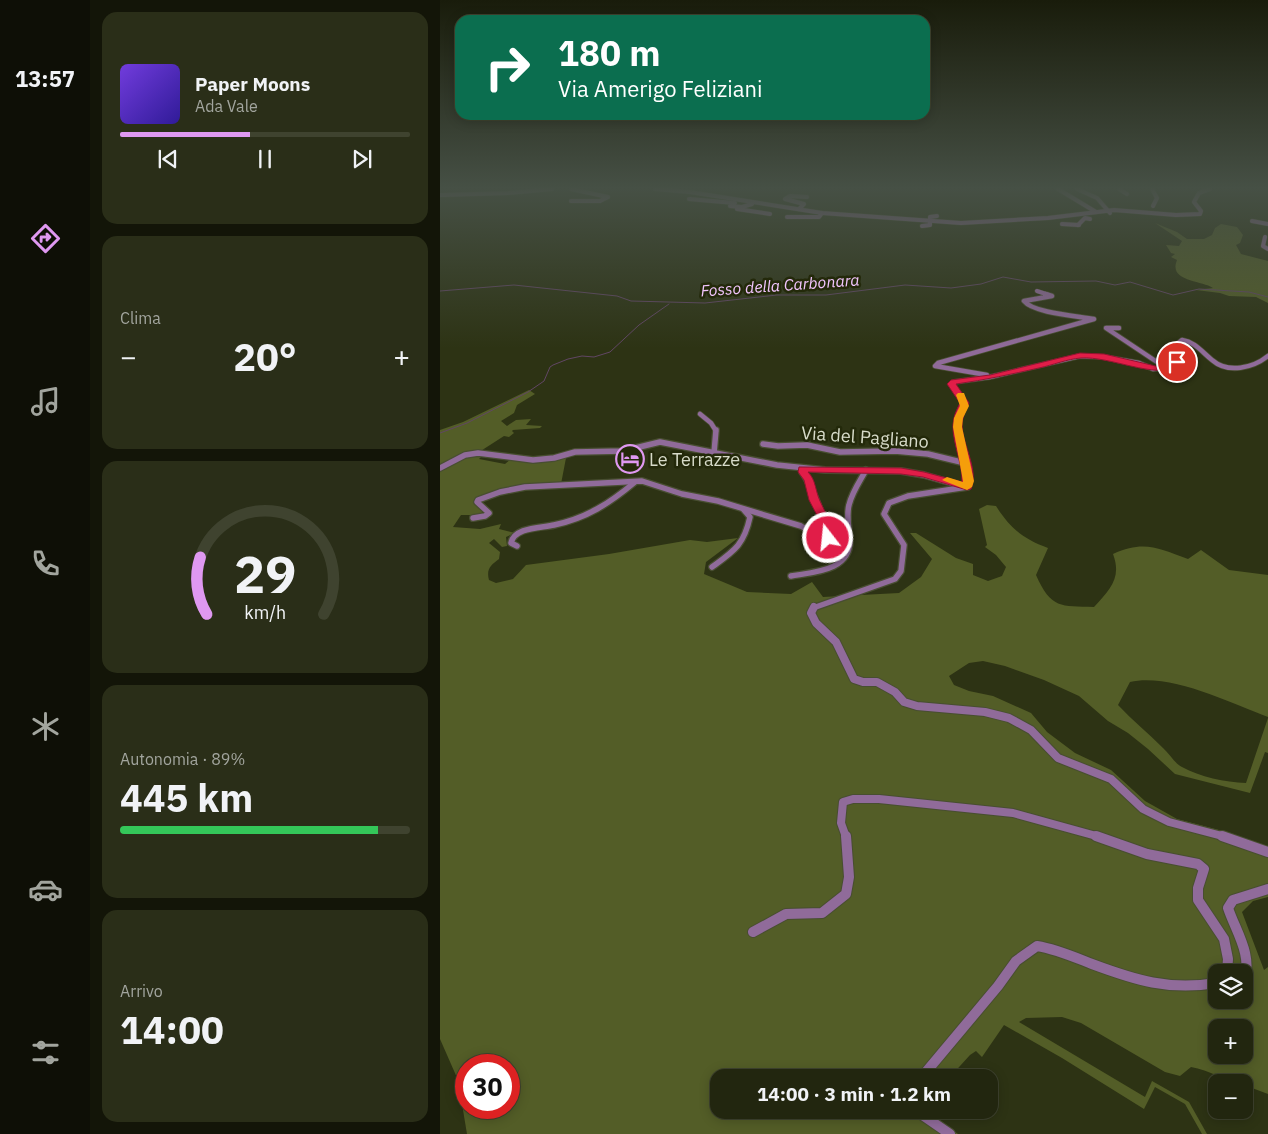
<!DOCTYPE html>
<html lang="it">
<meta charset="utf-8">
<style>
:root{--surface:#22260f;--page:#2a2e18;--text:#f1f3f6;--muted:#a2a59e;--line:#3f432f;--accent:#df98f1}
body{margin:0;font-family:"IBM Plex Sans",sans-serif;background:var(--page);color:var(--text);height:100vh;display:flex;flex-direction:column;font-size:19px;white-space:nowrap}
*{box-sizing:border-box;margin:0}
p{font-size:16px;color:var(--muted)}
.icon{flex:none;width:28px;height:28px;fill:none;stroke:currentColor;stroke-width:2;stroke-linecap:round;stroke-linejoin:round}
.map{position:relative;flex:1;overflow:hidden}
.panel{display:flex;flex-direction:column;gap:12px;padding:12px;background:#131508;width:350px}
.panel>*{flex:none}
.guide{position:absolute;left:15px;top:15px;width:475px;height:105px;border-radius:15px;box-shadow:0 2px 12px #0003,0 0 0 1px var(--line);background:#0b6e4f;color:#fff;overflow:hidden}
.controls{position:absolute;left:768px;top:964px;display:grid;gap:10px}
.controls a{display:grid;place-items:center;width:45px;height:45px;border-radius:10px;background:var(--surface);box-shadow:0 2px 12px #0003,0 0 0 1px var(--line);font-size:25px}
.speed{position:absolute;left:15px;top:1054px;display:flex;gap:10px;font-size:25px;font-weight:700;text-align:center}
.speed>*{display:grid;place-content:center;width:65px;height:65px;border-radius:50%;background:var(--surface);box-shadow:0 2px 12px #0003,0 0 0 1px var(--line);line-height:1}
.speed .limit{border:8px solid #d22;background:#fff;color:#111}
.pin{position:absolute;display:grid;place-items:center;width:42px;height:42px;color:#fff;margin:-21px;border:2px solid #fff;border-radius:50%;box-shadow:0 1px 5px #0007}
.me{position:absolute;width:55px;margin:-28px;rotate:344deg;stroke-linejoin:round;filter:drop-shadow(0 0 4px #0008)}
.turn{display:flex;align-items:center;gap:18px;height:105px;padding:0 20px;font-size:22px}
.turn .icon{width:65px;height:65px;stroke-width:2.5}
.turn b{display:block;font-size:35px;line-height:42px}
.big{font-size:38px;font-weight:700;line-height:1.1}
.panel .widget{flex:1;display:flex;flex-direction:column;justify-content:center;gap:8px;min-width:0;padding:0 18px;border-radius:15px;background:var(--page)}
.panel .dial{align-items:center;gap:0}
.dial svg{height:130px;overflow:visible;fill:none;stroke:var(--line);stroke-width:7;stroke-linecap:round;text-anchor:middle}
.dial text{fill:var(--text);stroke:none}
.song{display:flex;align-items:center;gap:15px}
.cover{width:60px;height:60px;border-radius:8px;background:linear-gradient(135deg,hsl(260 70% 55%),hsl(250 70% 35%))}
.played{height:5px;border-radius:2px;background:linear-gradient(90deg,var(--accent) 45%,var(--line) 45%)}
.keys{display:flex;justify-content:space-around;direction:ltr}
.heat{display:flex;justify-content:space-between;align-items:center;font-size:28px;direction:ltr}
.charge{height:8px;border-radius:4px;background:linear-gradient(90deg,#34c759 89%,var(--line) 0)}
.trip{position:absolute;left:270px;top:1069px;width:288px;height:50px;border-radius:15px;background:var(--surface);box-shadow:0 2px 12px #0003,0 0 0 1px var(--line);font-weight:700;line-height:50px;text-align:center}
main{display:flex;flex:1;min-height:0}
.menu{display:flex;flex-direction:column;width:90px;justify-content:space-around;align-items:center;background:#0e0f06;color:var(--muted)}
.menu .icon{width:35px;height:35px}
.menu .current{color:var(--accent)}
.menu b{font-size:22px;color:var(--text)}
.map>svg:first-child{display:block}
.green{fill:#535d27;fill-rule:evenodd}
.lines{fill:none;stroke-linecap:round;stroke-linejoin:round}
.stream{stroke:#614664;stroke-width:1}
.minor-far4-casing{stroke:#484e31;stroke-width:5}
.minor-far3-casing{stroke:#484e31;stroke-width:6}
.minor-far2-casing{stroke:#484e31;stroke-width:8}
.minor-far1-casing{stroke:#484e31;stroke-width:10}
.minor-casing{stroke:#484e31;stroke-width:12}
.minor-far4{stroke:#906b9a;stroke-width:4}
.minor-far3{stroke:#906b9a;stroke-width:4.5}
.minor-far2{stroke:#906b9a;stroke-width:5.5}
.minor-far1{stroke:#906b9a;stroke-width:8}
.minor{stroke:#906b9a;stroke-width:10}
.route{fill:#e11d48;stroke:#92132f}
.slow{fill:#f59e0b}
.labels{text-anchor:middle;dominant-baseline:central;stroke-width:5;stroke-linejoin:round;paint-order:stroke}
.far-water-label{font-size:16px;font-style:italic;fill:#f2c5fe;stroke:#23290a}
.street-label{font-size:18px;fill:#d7dbc9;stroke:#23290a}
.poi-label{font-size:18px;fill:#d7dbc9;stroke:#23290a;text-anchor:start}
</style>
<main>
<nav class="menu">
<b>13:57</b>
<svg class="icon current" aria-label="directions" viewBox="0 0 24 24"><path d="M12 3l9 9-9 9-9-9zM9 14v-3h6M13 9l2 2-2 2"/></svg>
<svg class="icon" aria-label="music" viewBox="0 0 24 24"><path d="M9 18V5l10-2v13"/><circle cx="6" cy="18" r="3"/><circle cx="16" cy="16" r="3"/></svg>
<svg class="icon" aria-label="phone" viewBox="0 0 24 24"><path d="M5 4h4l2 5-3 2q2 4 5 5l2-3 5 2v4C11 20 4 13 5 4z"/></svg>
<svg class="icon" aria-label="climate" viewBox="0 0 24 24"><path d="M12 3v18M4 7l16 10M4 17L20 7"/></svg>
<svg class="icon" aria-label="car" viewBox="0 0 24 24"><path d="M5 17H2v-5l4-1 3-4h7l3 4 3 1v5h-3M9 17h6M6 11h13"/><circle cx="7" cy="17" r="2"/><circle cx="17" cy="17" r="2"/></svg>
<svg class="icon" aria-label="filters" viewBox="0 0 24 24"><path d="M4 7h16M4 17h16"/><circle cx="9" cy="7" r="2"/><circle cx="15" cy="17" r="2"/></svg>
</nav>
<section class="panel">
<div class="widget">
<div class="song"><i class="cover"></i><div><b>Paper Moons</b><p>Ada Vale</p></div></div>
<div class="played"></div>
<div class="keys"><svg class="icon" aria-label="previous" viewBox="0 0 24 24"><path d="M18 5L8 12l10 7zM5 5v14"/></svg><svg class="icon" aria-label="pause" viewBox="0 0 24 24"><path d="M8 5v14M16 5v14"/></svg><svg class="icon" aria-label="next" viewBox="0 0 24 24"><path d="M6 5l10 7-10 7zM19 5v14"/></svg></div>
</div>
<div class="widget"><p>Clima</p>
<div class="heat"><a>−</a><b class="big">20°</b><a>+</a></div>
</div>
<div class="widget dial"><svg viewBox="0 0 100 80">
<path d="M14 69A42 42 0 1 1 86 69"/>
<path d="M14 69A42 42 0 0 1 10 34" stroke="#df98f1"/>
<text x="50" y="56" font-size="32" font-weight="700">29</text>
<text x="50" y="72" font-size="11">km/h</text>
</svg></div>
<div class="widget"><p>Autonomia · 89%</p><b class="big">445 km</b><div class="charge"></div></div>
<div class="widget"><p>Arrivo</p><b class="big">14:00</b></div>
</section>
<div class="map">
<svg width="828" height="1134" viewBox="0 0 828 1134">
<rect width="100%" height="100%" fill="#2d3314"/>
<g class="green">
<path d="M715 223 737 232 747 239H764L772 235 775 228 781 224 797 227 803 235 800 243 796 245 801 254 828 261V303L816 297 789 296 780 293 756 290 773 288C761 280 728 282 737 260L731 257 735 254 731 253 726 245 739 246 742 241Z"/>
<path d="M89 390 95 394 77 405 74 413 61 421 67 426 76 420 91 419 86 425 102 426 100 428 73 430 72 431 74 433 69 437 64 436 36 454 43 455 39 459 65 464 71 459 126 458 121 484C91 483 63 491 34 500L43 512 38 515H21L13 527 40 529 61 524 59 529 75 533 66 537 67 546 62 547 54 539 49 543 60 552 59 559C51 565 46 569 49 580L56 583 73 579 86 565 169 554 250 540 267 542 298 538 266 562 264 574 307 592 351 594 372 582 383 597 459 593 481 577 492 559 470 533H476L516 558 533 564V575L548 581 562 576 566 567 556 555 545 547 547 545 539 509 547 505 556 506C570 528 583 539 608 548L596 575C611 609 621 606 654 607 670 589 682 578 673 554 704 540 718 548 748 559L761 550 789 570 828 575V717C790 703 731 673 690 682L678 705C692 720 708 733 723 748 730 754 734 763 742 767 760 777 785 782 806 783L828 718V753L825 752 810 793 735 774 708 749 688 733 668 721 639 696 604 680 565 666 543 661 529 663 509 676 514 685 529 691 553 696 591 713 607 732 635 753 671 770 705 801 737 819 779 830 828 848V897L813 901 802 912 824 970 828 967V1094L804 1085V1082C786 1082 769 1070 751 1067L740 1076 725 1072 641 1023 622 1017 586 1018 579 1022 705 1097 712 1081 749 1102 767 1134H762L745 1104 715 1087 704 1109 622 1058 564 1025 542 1057 536 1051 530 1055 510 1077 279 1078V1110H486L518 1134H27L18 1080 0 1039V430L23 422ZM776 972H804V1000H776ZM776 1028H804V1055H776ZM26 1065H69V1108H26Z"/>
</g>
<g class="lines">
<g class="stream">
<polyline points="0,291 74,285 177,296 191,301 265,303 337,295 386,295 465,285 511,288 541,284 563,277 591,282 656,281 675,285 690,282 733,295 759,289 809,292 828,297"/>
<polyline points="0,433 27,423 88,392 104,381 110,367 113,365 128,359 142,356 154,357 170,352 199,325 229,304"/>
</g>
<defs>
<g id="minor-far4">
<polyline points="131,189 168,197 160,201 131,201"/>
<polyline points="215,189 250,192 382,213 521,223 608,218 674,210 736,215 760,214 761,211 754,202 759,193 770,189"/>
<polyline points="618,189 656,212"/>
<polyline points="637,189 657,198 670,213"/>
<polyline points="679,189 687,194"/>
<polyline points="712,189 717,198 713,206"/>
<polyline points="0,195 68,193 112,189"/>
<polyline points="249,199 295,203"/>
<polyline points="290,206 302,207 312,204"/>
<polyline points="297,209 330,214"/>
<polyline points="359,209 364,204 345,199 350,196 367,197"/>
<polyline points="347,217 379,217 382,213"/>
<polyline points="812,221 828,224"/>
<polyline points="622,224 639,225"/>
<polyline points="638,225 645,218 650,219"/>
<polyline points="482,226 490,225 490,217 497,216"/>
<polyline points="825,237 823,246 828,249"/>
<polyline points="597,291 609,295"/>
</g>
<g id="minor-far3">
<polyline points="679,328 666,328 720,364 730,365"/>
<path d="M547 375 495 366 498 363 654 319C638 316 593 313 584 301L612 296 605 294"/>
<polyline points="260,414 271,423 276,431"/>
<path d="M518 431 519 422 525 403 511 384 514 382 550 377 640 356 664 357 699 363 713 369 730 368 736 365 737 362 732 352 737 344 742 340C755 342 762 352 772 360 788 374 813 368 828 356"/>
</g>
<g id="minor-far2">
<polyline points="518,430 526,465 527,487"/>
<polyline points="323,444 338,446 367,445 400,452 455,451 488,454 525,463"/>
<polyline points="274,453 276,430"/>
<polyline points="0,468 25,455 38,453 93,460 114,458 135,452 183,451 220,442 337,465 385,470 461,471 484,475 526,487"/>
<path d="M33 518 45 516 49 513 37 502 38 500 60 492 85 487 202 481 242 494 278 501 361 526 369 531 379 543 388 538C387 526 370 481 362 472L363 469"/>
<path d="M77 546 71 543C74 527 101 528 114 525 147 518 170 503 195 482"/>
<path d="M272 567C294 551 304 545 310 517L304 510"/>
<path d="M351 576C374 572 411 571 410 539 409 528 406 516 409 505 412 492 420 481 426 470"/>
<polyline points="373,608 455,579 461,571 464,545 444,514 449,503 468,496 527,487"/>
</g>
<g id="minor-far1">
<polyline points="374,607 371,613 376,623 396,642 414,679 423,682 437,682 455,692 464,702 477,706 545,712 569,718 591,730 618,758 671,779 703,809 729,822 786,837"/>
<polyline points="406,837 401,823 403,802 413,799 439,799 573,813 660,837"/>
</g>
<g id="minor">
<polyline points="656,836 707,854 758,864 764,869 758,888 758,900 784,939 788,959 787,972"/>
<polyline points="782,836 828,852"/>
<polyline points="313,932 346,914 382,913 406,894 409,877 406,836"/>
<path d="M804 981C813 955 796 932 788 908L793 900 828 889"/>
<path d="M481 1078 558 986 576 961 597 946C616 949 634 957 652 964 695 980 729 991 776 983"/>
<polyline points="475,1110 510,1134"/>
</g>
</defs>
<use href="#minor-far4" class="minor-far4-casing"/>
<use href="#minor-far3" class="minor-far3-casing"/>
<use href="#minor-far2" class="minor-far2-casing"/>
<use href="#minor-far1" class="minor-far1-casing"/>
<use href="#minor" class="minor-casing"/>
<use href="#minor-far4" class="minor-far4"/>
<use href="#minor-far3" class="minor-far3"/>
<use href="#minor-far2" class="minor-far2"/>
<use href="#minor-far1" class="minor-far1"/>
<use href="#minor" class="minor"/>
</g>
<linearGradient id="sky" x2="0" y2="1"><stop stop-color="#191c0b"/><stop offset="0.54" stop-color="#465045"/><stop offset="1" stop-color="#465045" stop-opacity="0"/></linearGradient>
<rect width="828" height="348" fill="url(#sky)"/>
<path class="route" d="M640 353 664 354 720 367 728 366 737 359 741 362 739 367C715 379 670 356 641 358 627 359 613 365 599 368 572 374 545 380 516 384L529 403C526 410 522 417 522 426 523 446 539 470 531 489L527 490 483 477 461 474 368 472C376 480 375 490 380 501 386 514 392 523 394 538L392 540H384L381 523 369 500 364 480 358 472 359 467 461 468 484 472 522 482C523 462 509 436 514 418 515 413 518 407 520 403L507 384 511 380 550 375Z"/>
<polygon class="slow" points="518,393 524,393 529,406 523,418 522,427 534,481 532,487 527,490 502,480 507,477 523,482 523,481 513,427 514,418 520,406 516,395"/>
<defs>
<symbol id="hotel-ring" viewBox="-11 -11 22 22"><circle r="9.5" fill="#23290a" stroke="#df98f1" stroke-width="1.5"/><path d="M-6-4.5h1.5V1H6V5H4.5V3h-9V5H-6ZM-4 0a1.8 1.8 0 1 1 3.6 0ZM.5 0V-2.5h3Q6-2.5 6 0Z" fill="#df98f1"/></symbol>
</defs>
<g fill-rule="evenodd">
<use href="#hotel-ring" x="174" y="443" width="32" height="32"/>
</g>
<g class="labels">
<g class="far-water-label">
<text transform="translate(340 285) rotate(-4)">Fosso della Carbonara</text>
</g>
<g class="street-label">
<text transform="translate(425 437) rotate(4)">Via del Pagliano</text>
</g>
<g class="poi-label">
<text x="209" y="459">Le Terrazze</text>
</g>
</g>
</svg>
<div class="controls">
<a><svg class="icon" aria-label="layers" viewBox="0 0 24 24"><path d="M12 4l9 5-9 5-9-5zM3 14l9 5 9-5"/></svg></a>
<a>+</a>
<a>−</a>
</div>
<div class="speed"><div class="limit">30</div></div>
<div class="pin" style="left:737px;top:362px;background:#d93025"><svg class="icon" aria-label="arrive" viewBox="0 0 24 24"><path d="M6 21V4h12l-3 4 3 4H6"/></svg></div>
<svg class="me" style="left:388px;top:538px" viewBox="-20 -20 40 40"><circle r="17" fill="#e11d48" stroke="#fff" stroke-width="3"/><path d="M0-11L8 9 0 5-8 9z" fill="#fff"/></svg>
<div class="trip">14:00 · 3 min · 1.2 km</div>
<div class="guide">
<div class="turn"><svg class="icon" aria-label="right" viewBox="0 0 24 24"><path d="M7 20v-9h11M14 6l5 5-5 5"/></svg><div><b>180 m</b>Via Amerigo Feliziani</div></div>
</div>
</div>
</main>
